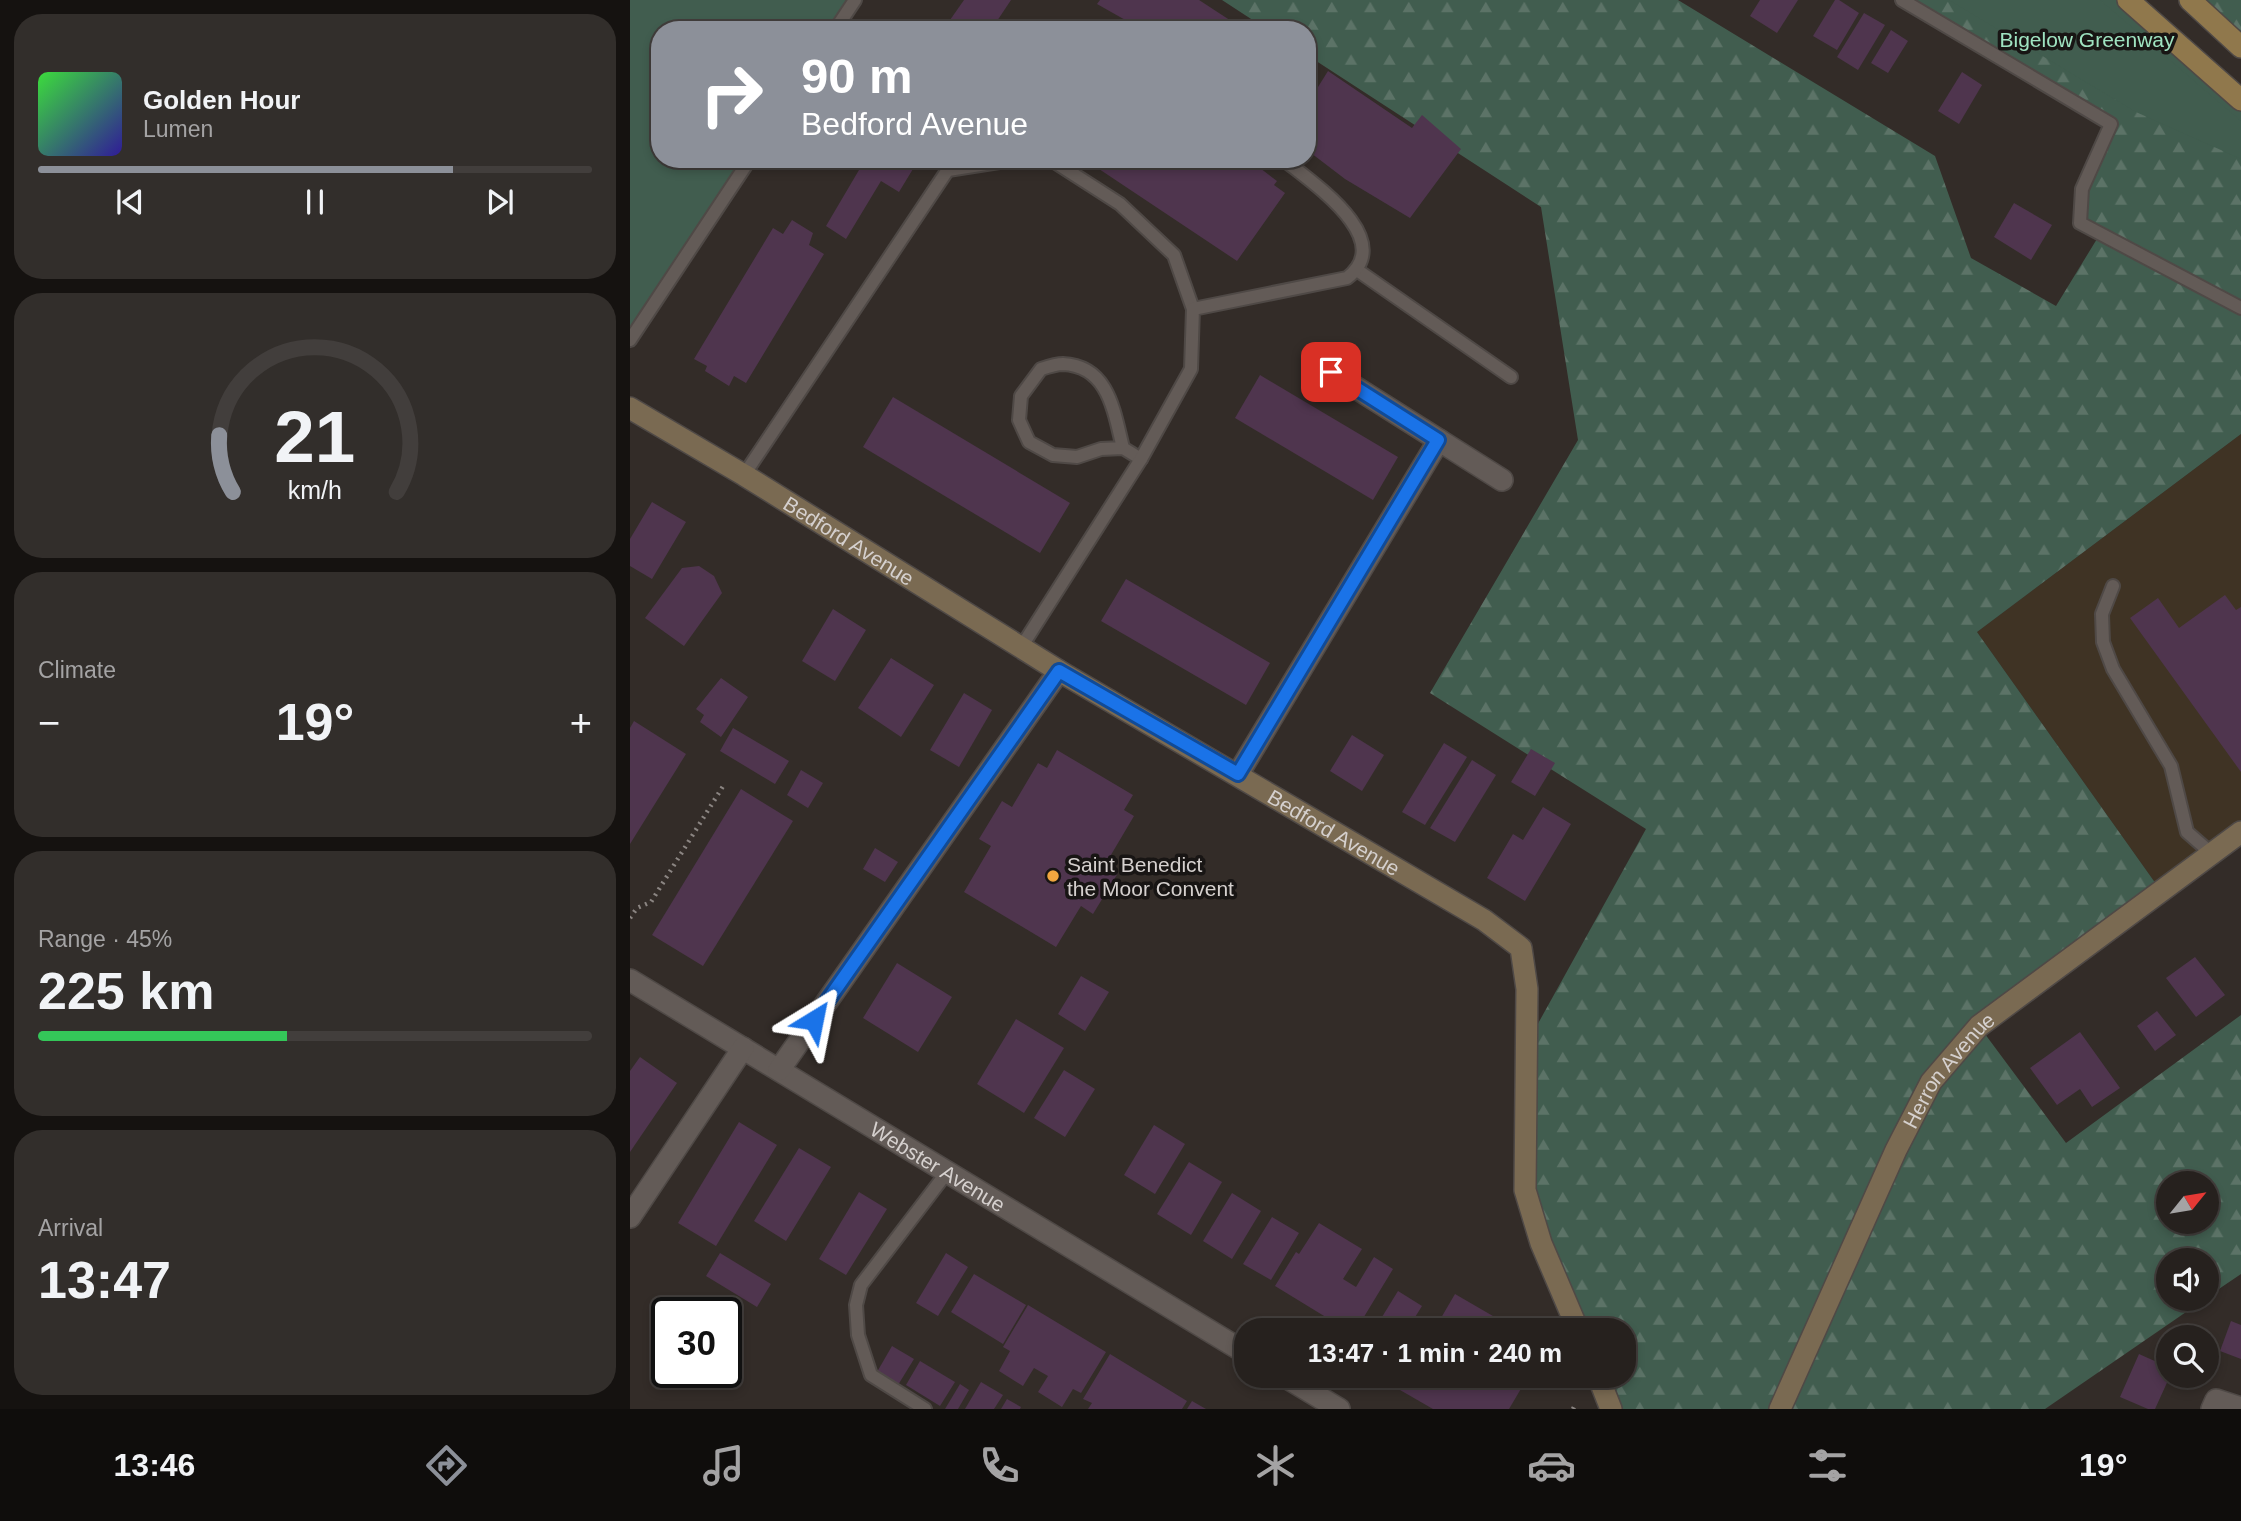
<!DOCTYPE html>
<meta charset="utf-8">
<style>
:root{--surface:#26211e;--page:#322e2b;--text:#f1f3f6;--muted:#a4a3a4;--line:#423e3c;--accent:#8c9099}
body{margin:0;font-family:Helvetica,sans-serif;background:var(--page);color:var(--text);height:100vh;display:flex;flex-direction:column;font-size:26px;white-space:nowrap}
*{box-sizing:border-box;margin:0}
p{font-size:23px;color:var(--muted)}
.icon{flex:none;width:38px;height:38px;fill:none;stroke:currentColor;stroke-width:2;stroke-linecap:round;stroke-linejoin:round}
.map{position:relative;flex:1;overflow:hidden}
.sheet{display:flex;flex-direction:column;gap:14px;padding:14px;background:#151210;width:630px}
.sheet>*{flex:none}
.hud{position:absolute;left:21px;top:21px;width:665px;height:147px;border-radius:28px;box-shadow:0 4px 10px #0003,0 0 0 2px var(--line);background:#8c9099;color:#fff;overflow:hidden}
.needle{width:46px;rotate:60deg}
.buttons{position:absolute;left:1526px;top:1171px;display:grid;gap:14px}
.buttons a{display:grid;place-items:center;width:63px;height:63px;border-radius:50%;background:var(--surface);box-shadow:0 4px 10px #0003,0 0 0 2px var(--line);font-size:35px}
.speed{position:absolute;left:21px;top:1297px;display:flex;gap:14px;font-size:35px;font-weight:700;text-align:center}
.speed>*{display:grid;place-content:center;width:91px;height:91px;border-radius:50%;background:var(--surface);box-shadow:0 4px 10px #0003,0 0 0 2px var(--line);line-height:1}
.speed .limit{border:4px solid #111;border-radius:10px;background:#fff;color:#111}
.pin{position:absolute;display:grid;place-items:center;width:60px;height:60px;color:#fff;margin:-30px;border-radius:14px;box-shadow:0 4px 10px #0006}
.me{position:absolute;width:77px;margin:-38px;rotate:35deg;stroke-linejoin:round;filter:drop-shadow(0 0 5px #0008)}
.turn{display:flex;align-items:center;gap:24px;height:147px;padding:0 35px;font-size:32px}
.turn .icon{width:91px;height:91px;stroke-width:2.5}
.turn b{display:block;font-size:49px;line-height:60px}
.big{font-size:52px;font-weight:700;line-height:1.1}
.sheet .widget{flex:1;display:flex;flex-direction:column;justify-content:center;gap:10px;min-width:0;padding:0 24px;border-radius:28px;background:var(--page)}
.sheet .dial{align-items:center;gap:0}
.dial svg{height:182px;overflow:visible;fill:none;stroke:var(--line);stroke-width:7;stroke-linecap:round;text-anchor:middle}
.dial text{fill:var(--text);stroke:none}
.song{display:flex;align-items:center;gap:21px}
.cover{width:84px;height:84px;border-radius:10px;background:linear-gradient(135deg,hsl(120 70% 55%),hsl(250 70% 35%))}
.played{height:7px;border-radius:4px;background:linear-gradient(90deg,var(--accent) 75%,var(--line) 75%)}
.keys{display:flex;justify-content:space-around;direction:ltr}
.heat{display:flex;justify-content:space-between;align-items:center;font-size:38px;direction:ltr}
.charge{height:10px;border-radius:5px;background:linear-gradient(90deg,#34c759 45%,var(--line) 0)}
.trip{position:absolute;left:604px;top:1318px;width:402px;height:70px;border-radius:28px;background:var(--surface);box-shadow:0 4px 10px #0003,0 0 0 2px var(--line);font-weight:700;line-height:70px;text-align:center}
.tab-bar{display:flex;height:112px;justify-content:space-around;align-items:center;background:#0f0d0c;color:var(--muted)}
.tab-bar .icon{width:49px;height:49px}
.tab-bar .current{color:var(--accent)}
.tab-bar b{font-size:32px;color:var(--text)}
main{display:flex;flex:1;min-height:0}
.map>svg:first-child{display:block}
.commercial{fill:#3f3324}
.forest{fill:url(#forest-firs);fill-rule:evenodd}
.green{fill:#415d4f}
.building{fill:#4f354e}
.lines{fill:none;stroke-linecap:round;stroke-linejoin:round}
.lane-casing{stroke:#4f4946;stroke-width:16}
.street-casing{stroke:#4f4946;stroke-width:24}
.secondary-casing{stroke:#4f4946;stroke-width:24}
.primary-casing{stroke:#4f4946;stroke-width:24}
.path{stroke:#8b8582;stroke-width:4.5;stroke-dasharray:2 5;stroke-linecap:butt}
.lane{stroke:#635b57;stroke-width:12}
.street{stroke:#635b57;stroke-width:21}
.secondary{stroke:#7a6a52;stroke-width:21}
.primary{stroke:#90784c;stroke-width:21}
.route-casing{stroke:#114b97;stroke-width:18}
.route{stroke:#1a73e8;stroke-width:12}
.poi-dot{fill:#f1a63f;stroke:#181514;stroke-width:2.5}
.labels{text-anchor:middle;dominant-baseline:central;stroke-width:7;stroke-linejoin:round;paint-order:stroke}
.park-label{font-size:21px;fill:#9fe3c1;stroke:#181514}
.street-label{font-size:21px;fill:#d5d0ce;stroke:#181514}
.poi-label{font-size:21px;fill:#d5d0ce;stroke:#181514;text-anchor:start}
</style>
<main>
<section class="sheet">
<div class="widget">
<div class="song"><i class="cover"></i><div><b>Golden Hour</b><p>Lumen</p></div></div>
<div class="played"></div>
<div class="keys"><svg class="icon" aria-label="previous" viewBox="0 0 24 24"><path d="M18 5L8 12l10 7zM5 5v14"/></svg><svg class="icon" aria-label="pause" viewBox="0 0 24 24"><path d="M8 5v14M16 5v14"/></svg><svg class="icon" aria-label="next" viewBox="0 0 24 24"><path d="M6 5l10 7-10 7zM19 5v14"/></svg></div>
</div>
<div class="widget dial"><svg viewBox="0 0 100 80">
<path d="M14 69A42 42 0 1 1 86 69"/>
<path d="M14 69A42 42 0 0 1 8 44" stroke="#8c9099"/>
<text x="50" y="56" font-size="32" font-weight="700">21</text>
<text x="50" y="72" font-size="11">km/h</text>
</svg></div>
<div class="widget"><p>Climate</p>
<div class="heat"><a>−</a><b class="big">19°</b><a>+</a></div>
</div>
<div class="widget"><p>Range · 45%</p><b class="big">225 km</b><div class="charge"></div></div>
<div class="widget"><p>Arrival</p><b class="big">13:47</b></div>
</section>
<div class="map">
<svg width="1611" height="1409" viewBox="0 0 1611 1409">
<defs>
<pattern id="forest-firs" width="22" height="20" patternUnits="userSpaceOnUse" patternTransform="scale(1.75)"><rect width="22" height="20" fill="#415d4f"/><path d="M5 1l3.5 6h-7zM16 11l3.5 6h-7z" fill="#5c7367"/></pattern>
</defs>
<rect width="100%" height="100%" fill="#332c28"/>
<polygon class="commercial" points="1611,434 1611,832 1531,891 1347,632"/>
<g class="forest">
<path d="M592 0H1048L1305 156 1341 258 1426 306 1470 234 1450 223 1452 189 1480 124 1272 0H1498L1611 100V434L1347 632 1531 891 1349 1026 1436 1143 1611 1015V1274L1577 1297V1260H1538V1298L1575 1299 1415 1409H981L968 1376H994V1330H948L895 1190V1047L1016 829 800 693 948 440 911 207 677 55V30H638ZM1538 1183H1577V1222H1538Z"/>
<polygon points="1560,0 1611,0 1611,47"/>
</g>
<g class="green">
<polygon points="0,0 227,0 208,30 30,30 30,159 121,159 0,340"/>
<polygon points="1319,0 1470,0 1611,121 1611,159 1506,112"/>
</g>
<g class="building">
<polygon points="334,0 381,0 361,30 313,30"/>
<polygon points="470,0 569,0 615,30 513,30 467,4"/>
<polygon points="1130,0 1168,0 1147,33 1120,16"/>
<polygon points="1205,0 1209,0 1229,13 1207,50 1183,36"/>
<polygon points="1234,13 1255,25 1228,70 1207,57"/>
<polygon points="1261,30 1278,41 1258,73 1241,63"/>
<polygon points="677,63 687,71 677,83"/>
<polygon points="698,71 782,128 792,115 831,149 780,218 715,179 677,150 677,90 683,95"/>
<polygon points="1332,72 1352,85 1329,124 1308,111"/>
<polygon points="216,159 289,159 269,192 251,181 216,239 196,226 229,170 215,161"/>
<polygon points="454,159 635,159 630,168 647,181 644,185 655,193 607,261"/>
<polygon points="1384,203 1422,225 1401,260 1364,237"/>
<polygon points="162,220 183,233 179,245 194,254 116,383 104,376 99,386 75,371 77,366 64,359 143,228 153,234"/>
<polygon points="630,375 768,457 743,500 605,418"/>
<polygon points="263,397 440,503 410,553 233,447"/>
<polygon points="22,502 56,522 22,579 0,566 0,539"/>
<polygon points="69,566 84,576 92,593 54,646 15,618 52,568"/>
<polygon points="496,579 640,663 616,705 471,621"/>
<polygon points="1595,595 1606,610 1611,607 1611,772 1500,618 1528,598 1549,628"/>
<polygon points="203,609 236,630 205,681 172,661"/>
<polygon points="261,658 304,685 271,737 228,708"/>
<polygon points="91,678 118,697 91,737 70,722 74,715 66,709"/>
<polygon points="334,693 362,710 329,767 300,750"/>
<polygon points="4,721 56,754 0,844 0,728"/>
<polygon points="103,728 159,761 145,784 90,751"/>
<polygon points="722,735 754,755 732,791 700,771"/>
<polygon points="814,743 837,757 795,825 772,812"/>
<polygon points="901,749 925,763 905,796 881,782"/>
<polygon points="427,750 503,795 494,810 504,816 475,865 488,873 463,914 451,906 426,947 334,892 361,846 349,839 372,801 382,807 408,763 417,768"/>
<polygon points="842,760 866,775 825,842 800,828"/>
<polygon points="171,770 193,783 178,808 157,795"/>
<polygon points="111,789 163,821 73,966 22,935"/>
<polygon points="913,807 941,824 895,901 857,878 883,834 893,840"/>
<polygon points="245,848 268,862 255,882 233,869"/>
<polygon points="1565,957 1595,995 1566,1017 1536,978"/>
<polygon points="267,963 322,997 288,1052 233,1018"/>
<polygon points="451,976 479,992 455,1031 428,1014"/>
<polygon points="1527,1011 1546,1035 1525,1051 1507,1026"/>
<polygon points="386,1019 434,1048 394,1113 347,1084"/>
<polygon points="1450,1032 1490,1088 1462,1107 1450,1089 1427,1105 1400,1068"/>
<polygon points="10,1057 47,1083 0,1152 0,1071"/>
<polygon points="434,1070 465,1089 435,1137 404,1118"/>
<polygon points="109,1122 147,1145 86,1246 48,1223"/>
<polygon points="524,1125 555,1144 525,1194 494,1175"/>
<polygon points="169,1148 201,1167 156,1241 124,1221"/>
<polygon points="559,1162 592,1182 561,1235 527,1214"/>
<polygon points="229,1192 257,1209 216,1275 189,1259"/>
<polygon points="602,1193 631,1211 602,1259 573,1241"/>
<polygon points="642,1217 669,1233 641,1280 613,1264"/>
<polygon points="689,1223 732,1249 713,1279 726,1287 744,1257 763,1269 726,1330 717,1330 645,1286 666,1252 669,1254"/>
<polygon points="90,1253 141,1284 127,1307 76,1276"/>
<polygon points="316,1253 338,1267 308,1316 286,1303"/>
<polygon points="344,1274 396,1305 373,1344 321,1312"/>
<polygon points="768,1291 792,1306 777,1330 744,1330"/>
<polygon points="825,1294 887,1330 804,1330"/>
<polygon points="398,1305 476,1352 451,1393 443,1389 432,1407 408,1392 418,1376 404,1368 393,1386 369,1371 380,1351 373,1347"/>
<polygon points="1601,1321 1611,1325 1611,1359 1590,1351"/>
<polygon points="262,1346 284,1359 268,1385 247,1372"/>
<polygon points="480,1354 557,1401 552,1409 458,1409 462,1403 453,1399"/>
<polygon points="1509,1354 1538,1367 1538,1376 1540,1376 1525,1409 1518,1409 1490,1397"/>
<polygon points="290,1361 325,1382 310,1406 276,1385"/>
<polygon points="778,1376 872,1376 892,1387 879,1409 803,1409 770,1390"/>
<polygon points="351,1382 373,1395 364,1409 335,1409"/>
<polygon points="330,1384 339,1390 328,1409 315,1409"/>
<polygon points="377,1399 391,1407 390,1409 371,1409"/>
<polygon points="562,1401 576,1409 557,1409"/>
</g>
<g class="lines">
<defs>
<g id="lane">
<polyline points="1272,0 1481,124 1452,189 1450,223 1611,308"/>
<polyline points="205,30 225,0"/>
<polyline points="420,159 490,204 544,255 563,309"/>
<polyline points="318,170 389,159"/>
<polyline points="727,270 881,377"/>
<polyline points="0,340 120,159"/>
<path d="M493 448C484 412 479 366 433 364 426 364 417 367 411 369L391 396 389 420 399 442 423 455 447 457 471 449 493 448 511 459"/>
<polyline points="114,475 325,159"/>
<polyline points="1483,586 1472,614 1473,642 1483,669 1541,766 1557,832 1581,853"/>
<path d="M392 646 511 459 561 369 563 309 717 278C768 239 681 182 653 159"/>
<polyline points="295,1409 241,1375 228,1335 226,1305 231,1285 318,1171"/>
</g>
<g id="street">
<polyline points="701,372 872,480"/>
<polyline points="608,774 809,440"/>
<path id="s1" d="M0 980 616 1353"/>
<polyline points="149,1070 429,671"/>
<polyline points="0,1217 113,1048"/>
<polyline points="654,1376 709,1409"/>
<polyline points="1582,1409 1586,1400 1611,1408"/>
</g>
<g id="secondary">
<path id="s2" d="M0 408 114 475 429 671 854 920 891 948 897 989 895 1190 911 1243 948 1330"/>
<polyline points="968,1376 981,1409"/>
<path id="s3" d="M1150 1409 1266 1150 1301 1082 1349 1026 1611 832"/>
</g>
<g id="primary">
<polyline points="1498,0 1611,100"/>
<polyline points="1560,0 1611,47"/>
</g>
</defs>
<use href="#lane" class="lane-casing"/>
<use href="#street" class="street-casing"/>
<use href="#secondary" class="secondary-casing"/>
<use href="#primary" class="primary-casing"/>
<g class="path">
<polyline points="0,918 7,908 21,902 95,783"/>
<polyline points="943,1409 945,1405"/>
</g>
<use href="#lane" class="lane"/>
<use href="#street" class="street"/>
<use href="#secondary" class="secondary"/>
<use href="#primary" class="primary"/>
</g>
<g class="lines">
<defs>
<polyline id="route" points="184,1020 429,671 608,774 808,440 701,372"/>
</defs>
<use href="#route" class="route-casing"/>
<use href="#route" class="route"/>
</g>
<circle class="poi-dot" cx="423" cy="876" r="7"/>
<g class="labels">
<g class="park-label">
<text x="1457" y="39">Bigelow Greenway</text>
</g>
<g class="street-label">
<text stroke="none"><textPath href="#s2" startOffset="256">Bedford Avenue</textPath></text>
<text stroke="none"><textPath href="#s2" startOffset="822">Bedford Avenue</textPath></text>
<text stroke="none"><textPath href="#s3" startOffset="380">Herron Avenue</textPath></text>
<text stroke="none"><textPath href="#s1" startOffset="360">Webster Avenue</textPath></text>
</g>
<g class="poi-label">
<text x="437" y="864">Saint Benedict<tspan x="437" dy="24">the Moor Convent</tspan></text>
</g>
</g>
</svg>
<div class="buttons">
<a><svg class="needle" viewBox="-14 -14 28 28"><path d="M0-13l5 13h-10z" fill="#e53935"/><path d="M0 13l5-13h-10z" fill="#a4a3a4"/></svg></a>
<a><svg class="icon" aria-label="sound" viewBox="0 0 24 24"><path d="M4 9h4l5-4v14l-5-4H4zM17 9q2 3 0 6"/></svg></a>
<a><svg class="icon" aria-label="search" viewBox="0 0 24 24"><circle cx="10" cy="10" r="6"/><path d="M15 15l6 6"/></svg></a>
</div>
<div class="speed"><div class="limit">30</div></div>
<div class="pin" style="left:701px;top:372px;background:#d93025"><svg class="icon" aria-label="arrive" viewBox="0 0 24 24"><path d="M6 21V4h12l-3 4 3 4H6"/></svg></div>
<svg class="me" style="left:184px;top:1020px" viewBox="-20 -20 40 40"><path d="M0-17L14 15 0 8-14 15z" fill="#1a73e8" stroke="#fff" stroke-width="4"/></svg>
<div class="trip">13:47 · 1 min · 240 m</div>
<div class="hud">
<div class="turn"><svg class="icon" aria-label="right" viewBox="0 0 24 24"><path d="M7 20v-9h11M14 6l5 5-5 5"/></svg><div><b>90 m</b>Bedford Avenue</div></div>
</div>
</div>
</main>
<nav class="tab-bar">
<b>13:46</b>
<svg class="icon current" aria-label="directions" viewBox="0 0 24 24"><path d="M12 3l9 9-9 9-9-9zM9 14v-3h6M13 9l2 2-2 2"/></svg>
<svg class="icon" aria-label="music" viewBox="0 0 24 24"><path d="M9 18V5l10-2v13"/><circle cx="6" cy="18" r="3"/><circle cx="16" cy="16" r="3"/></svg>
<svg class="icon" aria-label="phone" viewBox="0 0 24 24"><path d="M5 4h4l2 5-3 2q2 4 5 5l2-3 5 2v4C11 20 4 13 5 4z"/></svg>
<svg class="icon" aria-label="climate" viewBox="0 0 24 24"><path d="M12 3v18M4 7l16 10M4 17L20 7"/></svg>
<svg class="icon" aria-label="car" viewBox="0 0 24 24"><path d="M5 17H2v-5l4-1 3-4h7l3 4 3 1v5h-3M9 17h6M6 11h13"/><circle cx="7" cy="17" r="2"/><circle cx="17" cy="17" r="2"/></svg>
<svg class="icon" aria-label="filters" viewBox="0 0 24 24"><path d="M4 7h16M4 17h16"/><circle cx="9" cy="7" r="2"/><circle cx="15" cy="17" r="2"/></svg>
<b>19°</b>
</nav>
